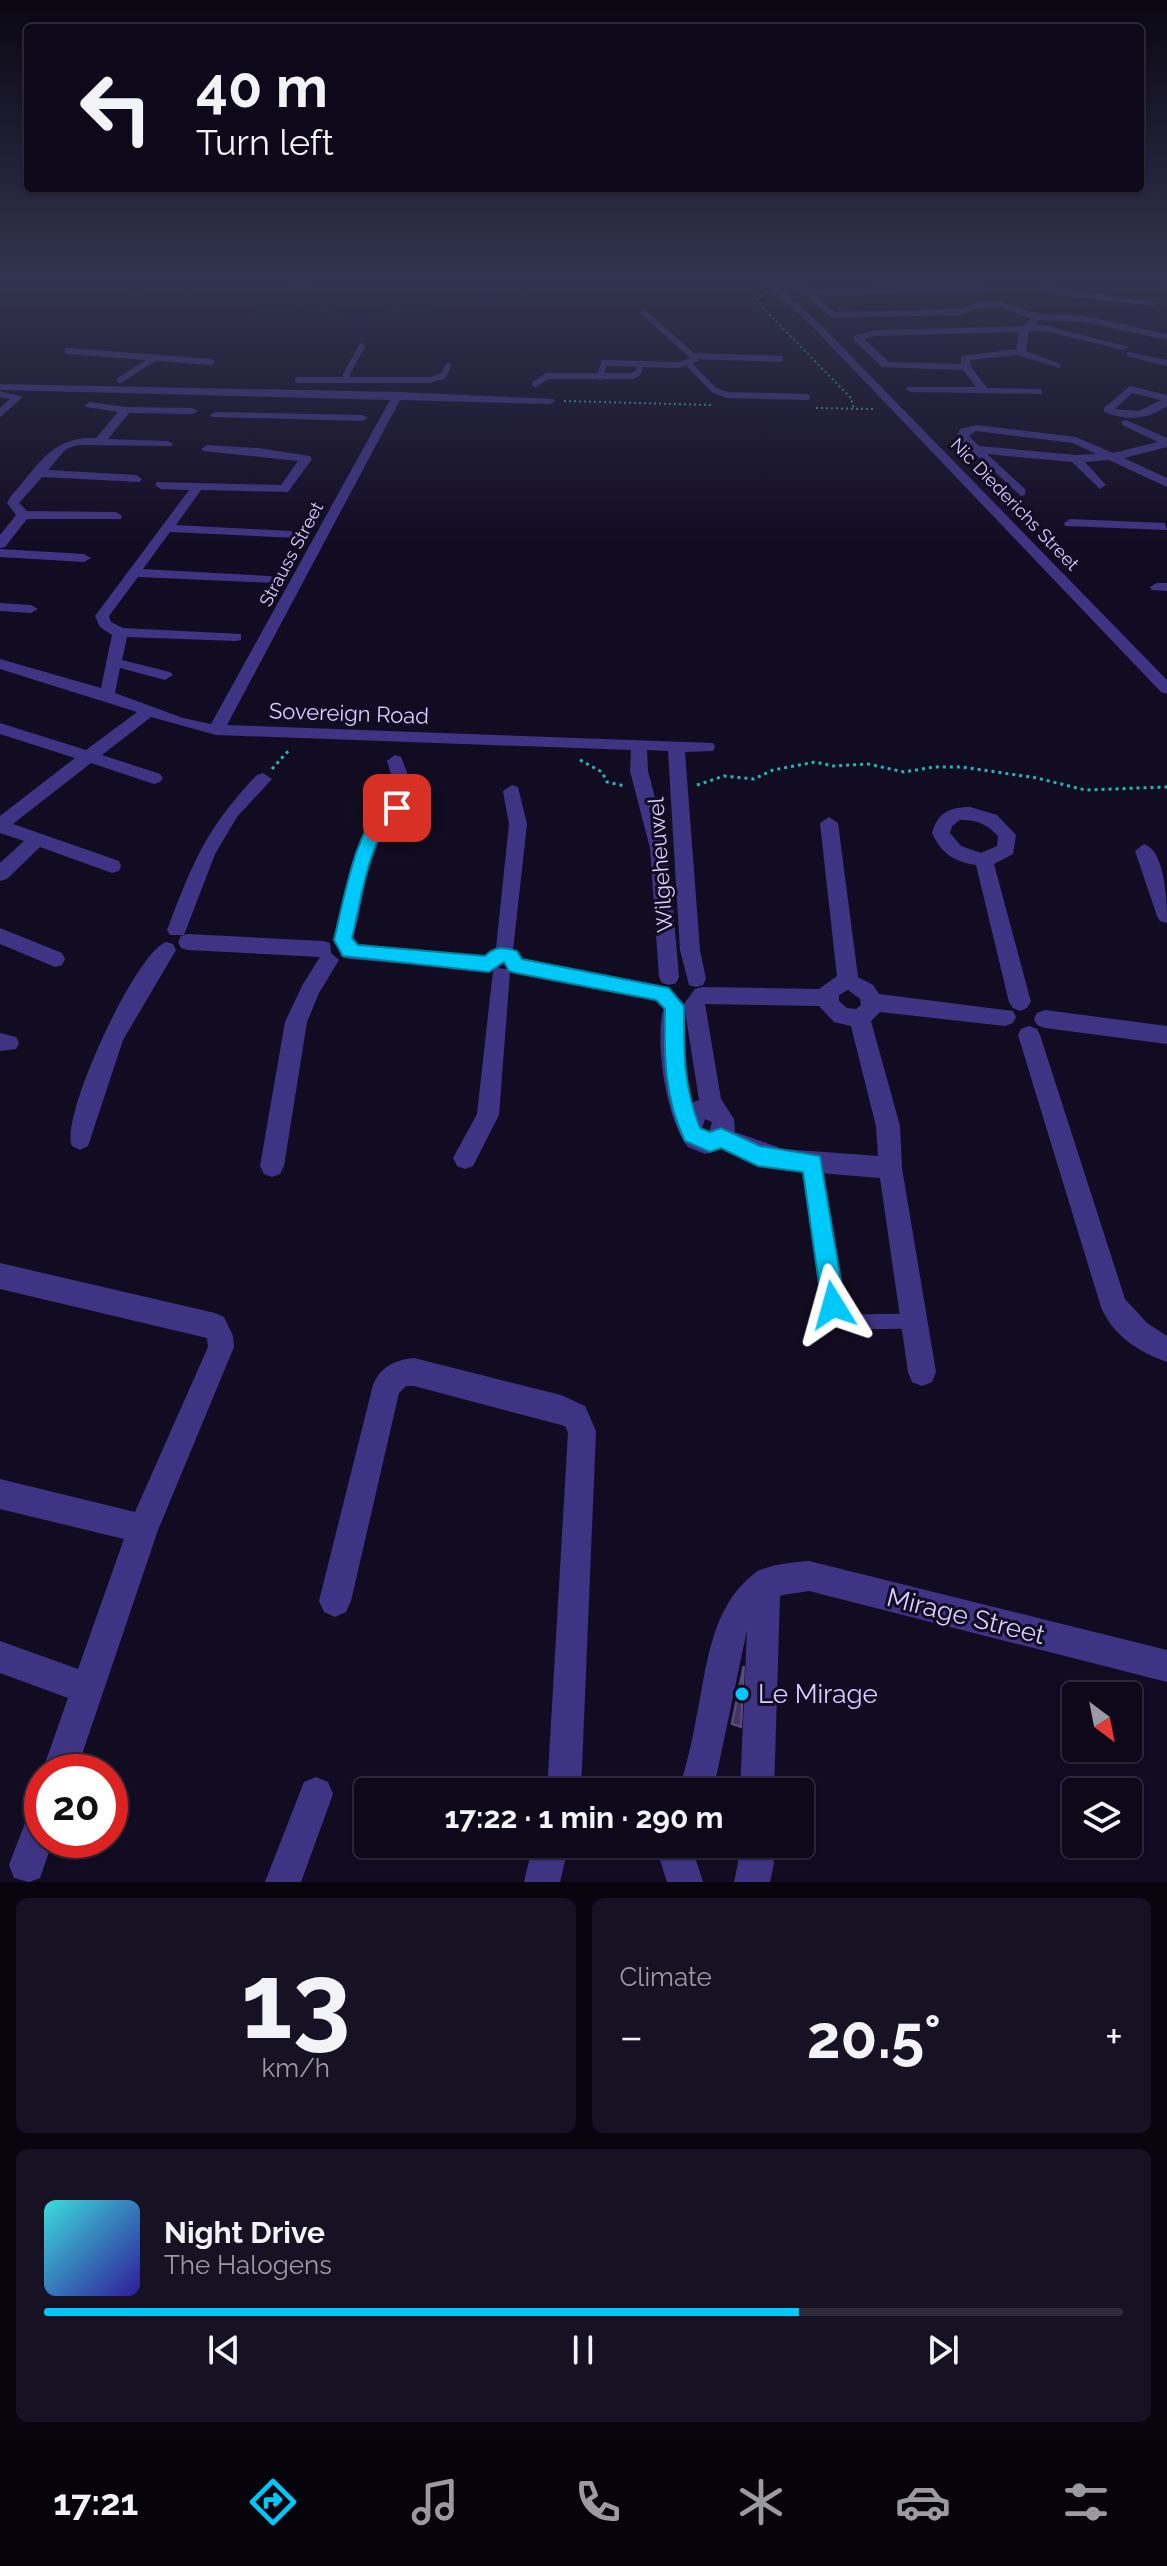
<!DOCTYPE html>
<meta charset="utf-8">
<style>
:root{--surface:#0e091a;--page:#171223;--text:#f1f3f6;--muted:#9b9aa2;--line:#2e2a39;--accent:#00c8f8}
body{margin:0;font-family:Raleway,sans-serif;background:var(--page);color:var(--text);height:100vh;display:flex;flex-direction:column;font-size:30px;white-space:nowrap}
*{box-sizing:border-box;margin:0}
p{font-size:26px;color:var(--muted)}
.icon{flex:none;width:44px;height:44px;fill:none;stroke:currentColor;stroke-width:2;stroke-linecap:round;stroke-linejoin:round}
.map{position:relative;height:1882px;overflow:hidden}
.drawer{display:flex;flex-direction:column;gap:16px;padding:16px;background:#08050e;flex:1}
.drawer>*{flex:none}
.guide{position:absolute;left:24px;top:24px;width:1120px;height:168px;border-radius:8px;box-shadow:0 2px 6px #0004,0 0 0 2px var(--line);background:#0e091a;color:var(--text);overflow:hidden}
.needle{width:52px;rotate:148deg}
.tools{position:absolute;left:1062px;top:1682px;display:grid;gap:16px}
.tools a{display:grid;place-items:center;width:80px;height:80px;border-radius:8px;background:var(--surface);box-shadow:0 2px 6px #0004,0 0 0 2px var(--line);font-size:40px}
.speed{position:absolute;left:24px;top:1754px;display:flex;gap:16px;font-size:40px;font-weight:700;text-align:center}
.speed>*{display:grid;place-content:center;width:104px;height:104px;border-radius:50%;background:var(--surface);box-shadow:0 2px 6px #0004,0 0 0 2px var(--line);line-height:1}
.speed .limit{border:12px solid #d22;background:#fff;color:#111}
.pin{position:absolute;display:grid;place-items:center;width:68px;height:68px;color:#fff;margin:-34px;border-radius:16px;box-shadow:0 4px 12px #0006}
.me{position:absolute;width:88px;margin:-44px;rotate:352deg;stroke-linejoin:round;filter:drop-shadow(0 0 6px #0008)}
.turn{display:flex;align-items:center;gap:28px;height:168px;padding:0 40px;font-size:36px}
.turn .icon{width:104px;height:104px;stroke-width:2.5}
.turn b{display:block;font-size:56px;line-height:68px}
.big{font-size:60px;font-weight:700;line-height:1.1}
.drawer .widget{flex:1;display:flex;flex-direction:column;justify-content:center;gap:12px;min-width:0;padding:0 28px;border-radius:12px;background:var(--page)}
.drawer .dial{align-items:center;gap:0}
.dial b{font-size:104px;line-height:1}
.song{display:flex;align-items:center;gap:24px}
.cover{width:96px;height:96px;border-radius:12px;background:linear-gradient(135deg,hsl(180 70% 55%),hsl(250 70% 35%))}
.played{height:8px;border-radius:4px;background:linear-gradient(90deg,var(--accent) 70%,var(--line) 70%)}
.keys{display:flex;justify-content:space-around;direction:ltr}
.heat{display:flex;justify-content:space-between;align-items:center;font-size:44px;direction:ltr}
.drawer .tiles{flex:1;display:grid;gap:16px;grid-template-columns:1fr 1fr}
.widget:last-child{grid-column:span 2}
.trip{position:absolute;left:354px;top:1778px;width:460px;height:80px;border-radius:8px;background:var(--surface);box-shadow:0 2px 6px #0004,0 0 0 2px var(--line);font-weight:700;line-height:80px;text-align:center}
.menu{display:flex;height:128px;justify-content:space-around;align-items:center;background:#06040a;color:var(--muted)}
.menu .icon{width:56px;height:56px}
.menu .selected{color:var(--accent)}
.menu b{font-size:36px;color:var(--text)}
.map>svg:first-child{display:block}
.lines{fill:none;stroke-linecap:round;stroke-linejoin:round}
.stream{stroke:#061641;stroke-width:3}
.path-far1{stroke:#27b4b9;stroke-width:2;stroke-dasharray:2 3;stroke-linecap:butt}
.path{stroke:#27b4b9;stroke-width:3;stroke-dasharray:3 4;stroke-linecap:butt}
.service-far1{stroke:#3f3484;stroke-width:6}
.service{stroke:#3f3484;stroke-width:15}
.minor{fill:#3f3484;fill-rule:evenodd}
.tertiary{fill:#3f3484;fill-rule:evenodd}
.wall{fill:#322451}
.building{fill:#433664;stroke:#5b4e7c;stroke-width:2}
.route{fill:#00c8f8;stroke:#0082a1;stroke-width:2}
.poi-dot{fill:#00c8f8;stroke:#120c22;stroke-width:3}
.labels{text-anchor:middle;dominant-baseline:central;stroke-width:6;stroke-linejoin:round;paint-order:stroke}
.far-street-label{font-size:18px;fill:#d8cdff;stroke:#120c22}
.street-label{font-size:22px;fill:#d8cdff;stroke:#120c22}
.near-street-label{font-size:26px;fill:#d8cdff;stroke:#120c22}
.near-poi-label{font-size:26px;fill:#d8cdff;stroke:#120c22;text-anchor:start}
</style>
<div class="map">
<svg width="1167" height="1882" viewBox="0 0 1167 1882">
<rect width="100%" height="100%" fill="#120c22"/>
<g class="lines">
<polyline class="stream" points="0,285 77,287 132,294 162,303 184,296 274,307 305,304 355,319 414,306 512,300 526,295 529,287 549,280"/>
<g class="path-far1">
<polyline points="761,295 757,299 761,306 851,398 854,409"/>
<polyline points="564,401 711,405"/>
<polyline points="816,408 875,409"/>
</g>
<g class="path">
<polyline points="580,760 602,772 607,782 625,786"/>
<polyline points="272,769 290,749"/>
<polyline points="697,785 724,776 754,779 773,770 815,762 833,766 868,764 904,772 934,767 962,767 1037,778 1085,790 1167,787"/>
</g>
<g class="service-far1">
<polyline points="68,351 211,362"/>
<polyline points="696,356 780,359"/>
<polyline points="689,364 714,390 727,395 807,397"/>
<polyline points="600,377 604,363 679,365 696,359 643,312"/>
<polyline points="120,380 153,359"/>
<polyline points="298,380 430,380 443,376 448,366"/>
<polyline points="348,380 346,375 362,346"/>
<polyline points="535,384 547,376 632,376 638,373 641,364"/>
</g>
<polyline class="service" points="813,1163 837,1314 852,1322 914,1321"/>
<g class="minor">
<polygon points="293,280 308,280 294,286 290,283"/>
<path d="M787 280H797L808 289 980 286 983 291 814 295 835 312 958 309 978 302H1002L1038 314 1084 316 1167 334V340L1084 322 1039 320 1035 325H1045L1129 347 1124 350 1045 331H1029L1026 351 1060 364V368L1017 355 970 360 971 367 987 388 1038 389 1042 390V394L911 392 906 389 907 387H976L963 370 882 367 854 340V336L875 330 1024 326 1031 318 1001 308H979L959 315 833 318ZM1019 332 1016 349 961 356V364L889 362 864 339 875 336Z"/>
<polygon points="1042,280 1051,280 1053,287 1059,289 1161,303 1156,306 1058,295 1046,291"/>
<polygon points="1159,280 1167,280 1167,290 1164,289"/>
<polygon points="1127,352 1167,360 1167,366 1127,356"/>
<polygon points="0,384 398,392 554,399 555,401 550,404 400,400 227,725 713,743 715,747 713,751 685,752 700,950 706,979 703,985 696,987 689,985 680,950 668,751 647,750 648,771 668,848 679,977 676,983 669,985 662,983 659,977 650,848 630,771 631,750 216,735 151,717 102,755 160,774 163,778 160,782 154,784 91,763 13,824 119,861 121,866 119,871 112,873 40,847 7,879 0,881 0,863 24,841 0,833 0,816 75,758 0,734 0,723 86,750 137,712 0,669 0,659 101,688 112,635 100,627 95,616 189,490 161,489 155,485 157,482 281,485 298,461 203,451 201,449 207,445 258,448 310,456 312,459 288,492 201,490 176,525 291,531 298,535 296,538 170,532 143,569 269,576 274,577 274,583 138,577 109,616 111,622 123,628 241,634 241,640 236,641 127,637 122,660 170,672 173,675 165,680 120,668 115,693 183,718 211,724 390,400 0,390"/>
<path d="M1130 386 1167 395V406C1148 420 1126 421 1104 412V408ZM1132 393 1161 400 1139 411 1115 409Z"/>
<polygon points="0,391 23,397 0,417 0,408 10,399 0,397"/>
<path d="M90 402 126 407 192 408 198 411 192 414 129 413 108 439 167 441 173 444 171 446 78 445 66 449 48 470 136 475 142 479 140 482 42 477 19 503 27 511 116 512 122 516 121 519H27L5 547 0 548V535L16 515 7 503 11 496C38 466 51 436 96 438L118 412 86 407 85 405Z"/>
<polygon points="216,412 362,415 368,418 362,421 212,417 210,415"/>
<path d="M1126 420 1167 438V447L1124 458 1167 478V487L1109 460 1085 462 1106 485 1100 489 1072 462 987 454 1025 489V495L1021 496 957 437 960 429 976 425 1076 437 1113 453 1158 442 1122 425V421ZM976 431 1073 443 1096 454 1076 455 979 446 969 436Z"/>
<polygon points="1070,519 1165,523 1167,530 1065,526 1064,523"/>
<polygon points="0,549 84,554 91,558 84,562 0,557"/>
<polygon points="1157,583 1167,583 1167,591 1152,590 1150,587"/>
<polygon points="0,603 31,605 38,609 31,613 0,611"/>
<path d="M395 755 401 757 410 780 421 784 427 796 421 805C413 809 398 812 393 817 362 845 365 907 351 943L495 958 509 824 503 791 512 785 518 787 527 824 512 959 669 988 672 994 670 999 681 1000 685 1006V1066L691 1103 699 1100 684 1004 695 989 702 987 819 989 837 976 820 823 829 817 838 823 858 977 873 985 879 994 1013 1011 1016 1017 1013 1023 1005 1026 880 1012 871 1021 900 1126 902 1168 936 1372 932 1382 922 1386 912 1382 908 1372 880 1178 783 1170 722 1149 705 1154 688 1147C666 1120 652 1033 666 1001L510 972 499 1115 473 1166 465 1169 457 1166 453 1158 477 1114 493 971 349 959 342 957 339 951 341 947 333 940 355 852 380 808 374 796 379 787 393 781 387 761ZM403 790 409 797 393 800 392 795ZM498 961 508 962 507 969 497 968ZM848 990 860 999 861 1005 856 1009 847 1008 839 1001V995ZM705 1004 819 1006 834 1022 851 1026 876 1126 878 1156 783 1149 735 1132 734 1119 721 1099ZM705 1119 712 1122 709 1133 702 1129Z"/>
<path d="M263 773 272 779 237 817 215 854 184 935H170L167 930C193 862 206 828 257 775Z"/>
<path d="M970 807 997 815 1016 835 1013 854 994 864 1031 1002 1027 1008 1020 1011 1013 1008 1009 1002 976 865C954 862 941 853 932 833 937 813 950 807 970 807ZM960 820C976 819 987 824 998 836L997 846 981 853 961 846 950 833 952 826Z"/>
<path d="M1144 844C1166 851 1167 905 1167 923L1160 921 1157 916 1135 851Z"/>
<polygon points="0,928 62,953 65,959 62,965 55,967 0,944"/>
<polygon points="188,934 323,941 330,943 331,953 339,960 319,993 307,1022 284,1166 280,1174 272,1177 264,1174 260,1166 285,1022 303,984 320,957 188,950 181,948 178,942 181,936"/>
<path d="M166 942 173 944 176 950 123 1040 88 1146 80 1150 72 1146C59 1118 136 952 166 942Z"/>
<polygon points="1045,1010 1167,1026 1167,1044 1045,1028 1037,1025 1034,1019 1037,1013"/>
<path d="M1029 1026 1037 1029 1040 1035 1125 1299 1147 1323 1167 1336V1362C1139 1352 1113 1336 1101 1307L1018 1035 1021 1029Z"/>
<polygon points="0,1033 16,1037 19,1043 16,1049 0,1051"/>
<polygon points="0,1263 215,1313 224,1317 233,1336 234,1347 158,1530 76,1772 42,1772 68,1698 0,1673 0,1641 78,1669 124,1539 0,1509 0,1479 135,1512 208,1347 207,1338 0,1289"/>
<path d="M414 1358 561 1395 585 1406 596 1431 581 1792H547L568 1432 565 1426 414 1386H406L399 1393 351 1601 346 1612 335 1617 324 1612 319 1601 373 1385C381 1366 395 1360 414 1358Z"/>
<path d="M809 1561 1167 1650V1682L809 1591 783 1595 780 1596 774 1792H740L747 1630 713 1792H679C685 1768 692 1744 696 1719 707 1667 710 1607 755 1573 765 1565 795 1562 809 1561Z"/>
<polygon points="316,1777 328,1782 333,1794 301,1882 265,1882 304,1782"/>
<polygon points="42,1805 42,1840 53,1840 40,1878 29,1882 14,1878 9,1865 30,1810"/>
<polygon points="533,1844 569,1844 560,1882 524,1882"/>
<polygon points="660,1844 696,1844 695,1857 703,1882 667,1882 659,1857"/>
<polygon points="736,1844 772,1844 774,1863 770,1882 734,1882 738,1863"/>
</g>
<polygon class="tertiary" points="760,280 770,280 816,320 1167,680 1167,694 1161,692 810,324"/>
</g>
<polygon class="wall" points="742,1666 744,1666 741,1727 730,1724"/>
<polygon class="building" points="744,1666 741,1727 732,1724"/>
<linearGradient id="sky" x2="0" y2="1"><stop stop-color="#0a0713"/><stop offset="0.51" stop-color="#33344f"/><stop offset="1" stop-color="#33344f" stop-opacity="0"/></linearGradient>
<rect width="1167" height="544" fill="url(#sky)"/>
<path class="route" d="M391 801 403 804 405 808 403 812 395 813C367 846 362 897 352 938L358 945 485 956C495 946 504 947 517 951L522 959 669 988 684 1006C684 1051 683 1085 700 1128L710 1132 721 1128 760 1146 820 1156 845 1305 842 1314 833 1317 825 1314 822 1305 803 1172 758 1166 721 1148 710 1152 685 1141C664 1097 664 1056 665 1009L656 1000 516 973 509 971 504 962 489 972 343 956 334 940C342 908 358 812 391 801Z"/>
<circle class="poi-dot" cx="742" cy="1694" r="8"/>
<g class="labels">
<g class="far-street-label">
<text transform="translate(1015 504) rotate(46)">Nic Diederichs Street</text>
<text transform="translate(291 554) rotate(-62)">Strauss Street</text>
</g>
<g class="street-label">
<text transform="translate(349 713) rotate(2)">Sovereign Road</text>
<text transform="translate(660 865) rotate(-94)">Wilgeheuwel</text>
</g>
<g class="near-street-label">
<text transform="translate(966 1616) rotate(14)">Mirage Street</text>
</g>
<g class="near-poi-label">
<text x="758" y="1694">Le Mirage</text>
</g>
</g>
</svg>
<div class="tools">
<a><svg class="needle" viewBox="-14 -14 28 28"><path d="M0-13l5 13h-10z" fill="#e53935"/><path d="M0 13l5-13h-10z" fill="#9b9aa2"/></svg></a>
<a><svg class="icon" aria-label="layers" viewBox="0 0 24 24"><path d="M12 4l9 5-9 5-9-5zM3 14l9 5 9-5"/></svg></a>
</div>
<div class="speed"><div class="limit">20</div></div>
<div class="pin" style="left:397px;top:808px;background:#d93025"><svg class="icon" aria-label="arrive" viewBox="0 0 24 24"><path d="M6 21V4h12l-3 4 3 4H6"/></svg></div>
<svg class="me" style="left:833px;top:1305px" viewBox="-20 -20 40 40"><path d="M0-17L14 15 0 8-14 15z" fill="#00c8f8" stroke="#fff" stroke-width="4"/></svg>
<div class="trip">17:22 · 1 min · 290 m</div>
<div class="guide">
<div class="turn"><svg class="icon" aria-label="left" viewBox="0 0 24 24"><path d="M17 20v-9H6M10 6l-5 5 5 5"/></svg><div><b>40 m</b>Turn left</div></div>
</div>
</div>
<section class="drawer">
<div class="tiles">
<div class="widget dial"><b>13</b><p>km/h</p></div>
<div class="widget"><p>Climate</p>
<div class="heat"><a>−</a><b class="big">20.5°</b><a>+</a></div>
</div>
<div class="widget">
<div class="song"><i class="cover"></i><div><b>Night Drive</b><p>The Halogens</p></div></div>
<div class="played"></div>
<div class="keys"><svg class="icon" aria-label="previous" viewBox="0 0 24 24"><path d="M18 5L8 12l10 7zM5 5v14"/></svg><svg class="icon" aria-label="pause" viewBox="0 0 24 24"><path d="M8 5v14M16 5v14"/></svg><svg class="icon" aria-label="next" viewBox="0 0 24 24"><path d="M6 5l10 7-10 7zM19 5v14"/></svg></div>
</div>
</div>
</section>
<nav class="menu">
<b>17:21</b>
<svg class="icon selected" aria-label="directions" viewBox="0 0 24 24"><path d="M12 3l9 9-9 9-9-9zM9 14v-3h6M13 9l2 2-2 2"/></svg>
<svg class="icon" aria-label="music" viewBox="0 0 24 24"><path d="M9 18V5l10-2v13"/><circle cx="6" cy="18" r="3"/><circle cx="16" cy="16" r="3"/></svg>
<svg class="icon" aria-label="phone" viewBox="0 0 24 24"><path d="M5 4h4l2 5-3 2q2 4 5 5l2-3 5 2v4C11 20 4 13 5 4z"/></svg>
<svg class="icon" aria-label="climate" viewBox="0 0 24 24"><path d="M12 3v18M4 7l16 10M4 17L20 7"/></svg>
<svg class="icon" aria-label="car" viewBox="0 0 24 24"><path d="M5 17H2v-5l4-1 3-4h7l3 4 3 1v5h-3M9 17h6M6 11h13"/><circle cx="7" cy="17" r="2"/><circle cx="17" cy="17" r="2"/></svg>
<svg class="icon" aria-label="filters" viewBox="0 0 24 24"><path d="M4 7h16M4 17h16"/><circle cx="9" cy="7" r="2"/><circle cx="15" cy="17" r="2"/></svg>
</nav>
